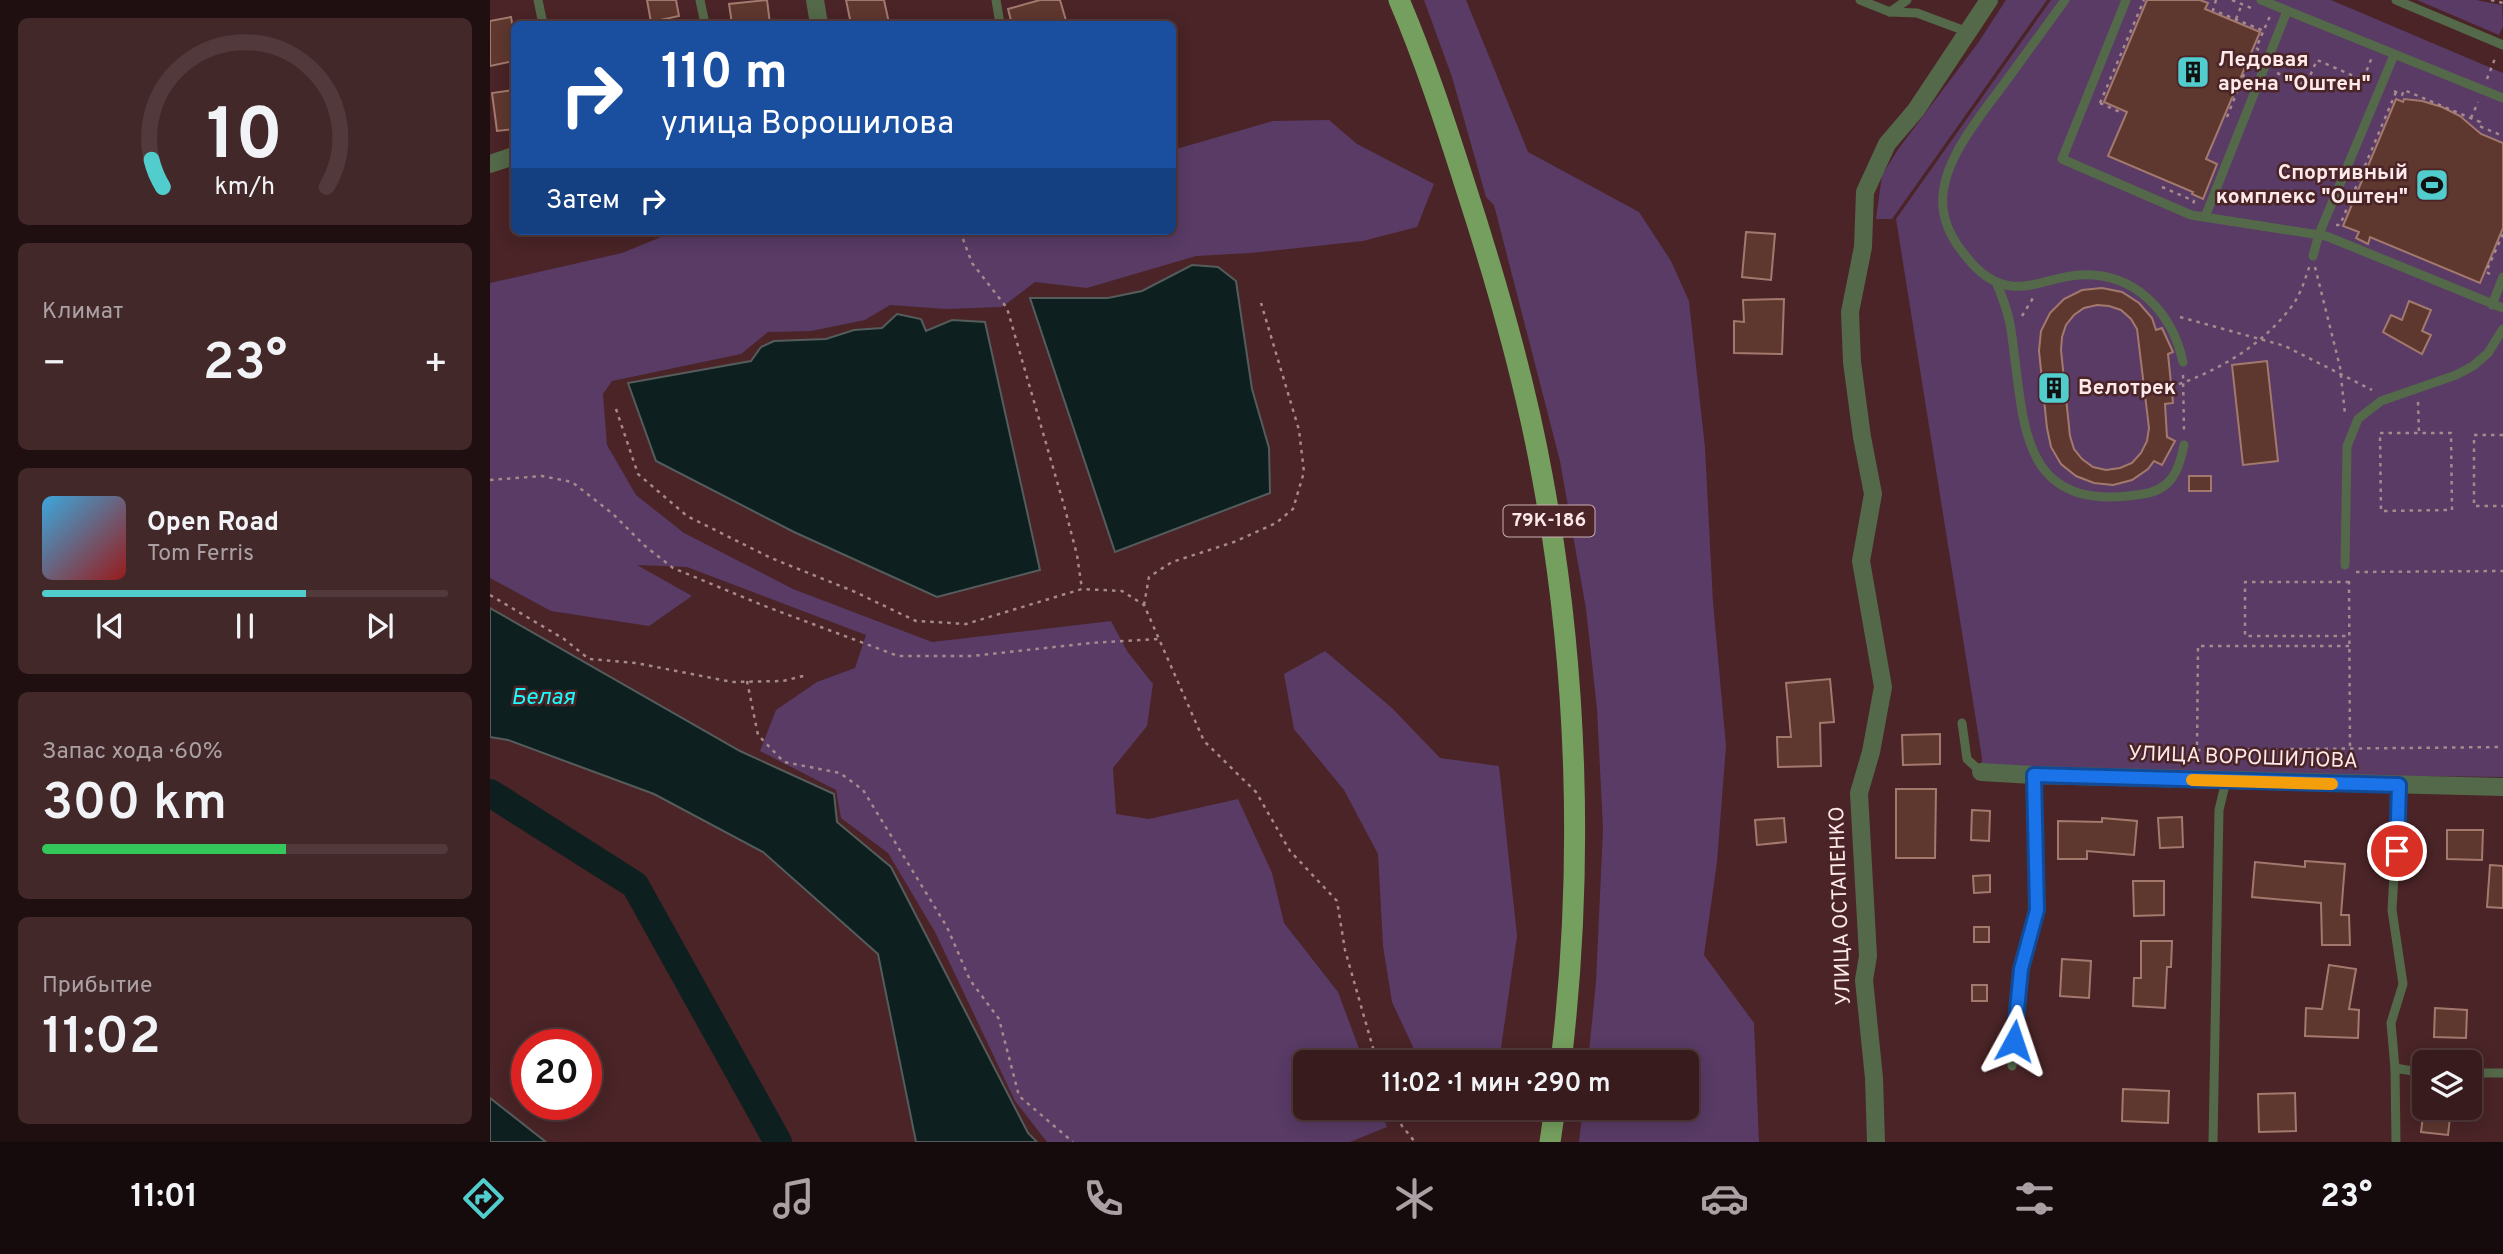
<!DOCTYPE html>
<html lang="ru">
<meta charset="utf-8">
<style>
:root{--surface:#381b1d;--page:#43282a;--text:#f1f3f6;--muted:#aba1a4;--line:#52393b;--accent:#52cdcd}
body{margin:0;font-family:Overpass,sans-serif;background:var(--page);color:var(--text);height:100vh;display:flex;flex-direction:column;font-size:26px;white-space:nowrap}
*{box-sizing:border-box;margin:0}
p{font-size:23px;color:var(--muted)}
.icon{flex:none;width:38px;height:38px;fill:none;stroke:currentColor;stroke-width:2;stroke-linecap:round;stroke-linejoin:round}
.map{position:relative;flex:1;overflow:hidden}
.panel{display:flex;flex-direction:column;gap:18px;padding:18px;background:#1f0f10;width:490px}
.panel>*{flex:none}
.hud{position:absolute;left:21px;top:21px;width:665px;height:214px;border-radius:10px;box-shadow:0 4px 18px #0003,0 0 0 2px var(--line);background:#1a4fa0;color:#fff;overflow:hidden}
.buttons{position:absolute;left:1922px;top:1050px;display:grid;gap:14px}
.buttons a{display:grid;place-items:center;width:70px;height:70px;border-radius:10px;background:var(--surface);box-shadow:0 4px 18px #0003,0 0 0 2px var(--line);font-size:35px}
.speed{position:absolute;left:21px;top:1029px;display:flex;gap:14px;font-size:35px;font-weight:700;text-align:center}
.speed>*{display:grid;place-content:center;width:91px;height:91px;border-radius:50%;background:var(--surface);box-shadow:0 4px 18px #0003,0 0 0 2px var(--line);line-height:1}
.speed .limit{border:10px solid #d22;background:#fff;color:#111}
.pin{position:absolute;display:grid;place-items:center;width:60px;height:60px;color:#fff;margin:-30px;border:4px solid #fff;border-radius:50%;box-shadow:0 2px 7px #0007}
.me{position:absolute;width:77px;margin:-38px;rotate:5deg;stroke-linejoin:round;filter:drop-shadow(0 0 5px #0008)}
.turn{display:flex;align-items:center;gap:24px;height:147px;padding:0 35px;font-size:32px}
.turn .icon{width:91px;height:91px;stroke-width:2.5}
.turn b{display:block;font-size:49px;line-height:60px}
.then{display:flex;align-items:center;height:66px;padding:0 35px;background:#0003;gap:14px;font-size:26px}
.big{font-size:52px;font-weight:600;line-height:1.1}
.panel .tile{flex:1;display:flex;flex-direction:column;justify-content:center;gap:10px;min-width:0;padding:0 24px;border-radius:10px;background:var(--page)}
.panel .dial{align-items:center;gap:0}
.dial svg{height:182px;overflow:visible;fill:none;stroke:var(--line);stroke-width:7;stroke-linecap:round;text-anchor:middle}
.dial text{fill:var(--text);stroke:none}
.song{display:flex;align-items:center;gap:21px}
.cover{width:84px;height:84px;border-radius:10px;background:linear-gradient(135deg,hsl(200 70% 55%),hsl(0 70% 35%))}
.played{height:7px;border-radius:4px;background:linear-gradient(90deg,var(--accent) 65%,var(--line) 65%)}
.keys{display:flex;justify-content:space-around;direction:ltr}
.heat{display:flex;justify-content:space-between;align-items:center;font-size:38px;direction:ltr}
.charge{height:10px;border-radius:5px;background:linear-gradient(90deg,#34c759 60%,var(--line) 0)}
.trip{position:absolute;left:803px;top:1050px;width:406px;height:70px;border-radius:10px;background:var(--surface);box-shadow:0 4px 18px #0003,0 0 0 2px var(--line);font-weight:600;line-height:70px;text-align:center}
.tabs{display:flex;height:112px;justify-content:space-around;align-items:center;background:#160b0c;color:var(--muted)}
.tabs .icon{width:49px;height:49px}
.tabs .active{color:var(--accent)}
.tabs b{font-size:32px;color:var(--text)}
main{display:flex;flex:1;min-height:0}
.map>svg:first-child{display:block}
.green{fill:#593b66}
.water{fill:#0d1f1f;stroke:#555c5c;stroke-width:2}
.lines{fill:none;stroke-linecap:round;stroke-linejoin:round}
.river{stroke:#0d1f1f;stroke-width:28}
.building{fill:#5e372e;stroke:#a4796d;stroke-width:2;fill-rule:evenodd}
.path{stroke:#a6898b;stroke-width:2.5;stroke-dasharray:3.5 5;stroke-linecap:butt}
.lane{stroke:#546949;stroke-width:9}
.street{stroke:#546949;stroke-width:18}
.primary{stroke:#759f5e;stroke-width:21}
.route-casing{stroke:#114b97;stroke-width:18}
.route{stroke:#1a73e8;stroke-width:12}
.slow{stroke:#f59e0b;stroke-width:12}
.labels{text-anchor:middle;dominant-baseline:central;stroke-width:5;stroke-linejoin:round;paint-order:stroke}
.shield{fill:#4a2427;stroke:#c8aeb0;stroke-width:2}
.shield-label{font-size:19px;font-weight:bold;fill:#fee9ea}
.poi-label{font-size:21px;font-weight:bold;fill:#fee9ea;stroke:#4a2427;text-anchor:start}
.street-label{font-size:21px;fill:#fee9ea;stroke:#4a2427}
.water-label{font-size:23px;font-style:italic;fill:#1cfbfc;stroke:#4a2427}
</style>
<main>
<section class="panel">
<div class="tile dial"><svg viewBox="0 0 100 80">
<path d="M14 69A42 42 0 1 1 86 69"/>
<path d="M14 69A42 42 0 0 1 9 57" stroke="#52cdcd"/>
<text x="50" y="56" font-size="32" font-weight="700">10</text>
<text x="50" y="72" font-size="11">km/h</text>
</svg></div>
<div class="tile"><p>Климат</p>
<div class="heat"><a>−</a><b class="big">23°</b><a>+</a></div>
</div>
<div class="tile">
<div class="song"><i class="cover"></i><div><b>Open Road</b><p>Tom Ferris</p></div></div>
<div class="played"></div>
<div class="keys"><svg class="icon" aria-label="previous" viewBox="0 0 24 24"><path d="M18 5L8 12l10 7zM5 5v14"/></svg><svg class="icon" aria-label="pause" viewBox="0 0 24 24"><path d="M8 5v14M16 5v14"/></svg><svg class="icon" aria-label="next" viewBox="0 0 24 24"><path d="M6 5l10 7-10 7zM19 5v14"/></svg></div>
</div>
<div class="tile"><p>Запас хода · 60%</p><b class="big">300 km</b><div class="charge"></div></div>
<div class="tile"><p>Прибытие</p><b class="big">11:02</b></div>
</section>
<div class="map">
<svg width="2013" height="1142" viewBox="0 0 2013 1142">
<rect width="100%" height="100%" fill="#4a2427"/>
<g class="green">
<polygon points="934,0 976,0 1038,152 1149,212 1181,261 1199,301 1215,448 1223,602 1236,746 1227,862 1214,955 1264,1023 1269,1142 1089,1142 1093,1108 1197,1108 1197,1062 1098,1062 1106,982 1113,829 1107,709 1096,609 1070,461 1004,205 996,197 962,77"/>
<polygon points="1516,0 1557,0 1402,219 1386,219 1392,175 1409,148 1488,43"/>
<polygon points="1561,0 1841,0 2013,73 2013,777 1491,771 1492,758 1406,219"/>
<polygon points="1927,0 1986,0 2012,5 2013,26 2009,35"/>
<polygon points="839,120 867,144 944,184 927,227 873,241 760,253 706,256 597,288 545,282 512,307 456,309 400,305 375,320 321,331 278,332 251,354 122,381 113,394 117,445 146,495 194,533 303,589 442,642 621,621 637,651 663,684 657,726 623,768 626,814 659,819 748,799 782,873 794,923 848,992 874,1062 816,1062 816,1108 890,1108 897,1127 860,1142 557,1142 525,1101 445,932 398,853 351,818 346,790 270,751 286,710 327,682 365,668 376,635 197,567 147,565 202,596 159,626 61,611 0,578 0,283 132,253 186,231 314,231 322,237 347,231 682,231 683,150 783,121"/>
<polygon points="835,651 902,708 950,758 1009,766 1027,936 1009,1062 930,1062 902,1002 893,946 888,854 854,790 804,729 794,674"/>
</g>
<g class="water">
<polygon points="702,265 728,267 746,281 762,389 779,448 780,493 625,552 540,298 618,298 652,291"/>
<polygon points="407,314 431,319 436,331 462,320 495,322 550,570 447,597 304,532 166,461 138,383 261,361 271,347 284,341 336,339 364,330 392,328"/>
<polygon points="0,608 250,751 344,794 347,822 401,867 538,1133 547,1142 426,1142 388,954 273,852 164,794 18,740 0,737"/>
<polygon points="0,1098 56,1142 0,1142"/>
</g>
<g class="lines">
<polyline class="river" points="0,793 145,885 288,1142"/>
</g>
<g class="building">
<polygon points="157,0 186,0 189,16 161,22"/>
<polygon points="277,0 280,24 242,24 239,4"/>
<polygon points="356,0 394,0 399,23 361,24"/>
<polygon points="550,0 570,0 577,24 522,24 518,9"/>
<polygon points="1657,0 1710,0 1718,3 1715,9 1770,32 1716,159 1727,164 1713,199 1702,194 1703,192 1618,156 1637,112 1614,102"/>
<polygon points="21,17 24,34 24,61 0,66 0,21"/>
<polygon points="24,90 24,129 7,131 2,93"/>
<polygon points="1906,99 1913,102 1914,99 1932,101 1952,107 1970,116 1991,134 2013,143 2013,228 1990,283 1880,237 1878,244 1866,238 1869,232 1853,226"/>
<polygon points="1256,232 1285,234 1281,280 1252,277"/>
<path d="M1612 288 1632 292 1649 303 1662 318 1666 330 1672 328 1683 352 1678 354 1683 403 1675 404 1677 437 1685 441 1672 465 1664 461 1658 469 1642 480 1623 485 1604 483 1586 476 1571 464 1561 447 1557 428 1549 351 1551 331 1560 313 1574 299 1592 290ZM1607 305 1619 306 1631 310 1641 319 1647 329 1659 428 1657 441 1651 453 1642 463 1630 468 1616 470 1603 467 1592 459 1584 449 1580 436 1571 350 1572 337 1576 325 1584 315 1594 308Z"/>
<polygon points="1294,299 1292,354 1244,353 1244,321 1254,322 1253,300"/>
<polygon points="1919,301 1941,310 1932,331 1941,335 1932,354 1893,332 1901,315 1912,320"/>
<polygon points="1777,361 1788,461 1753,465 1742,365"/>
<rect x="1699" y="476" width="22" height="15"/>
<polygon points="1340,679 1344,722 1330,723 1331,766 1288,767 1287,737 1301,737 1296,683"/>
<polygon points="1450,734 1450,764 1413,765 1412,735"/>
<polygon points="1406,789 1446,789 1445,858 1406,858"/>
<polygon points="1482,810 1500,811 1499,841 1481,840"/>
<polygon points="1692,817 1693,847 1670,848 1668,818"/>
<polygon points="1294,818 1296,842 1267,845 1265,820"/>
<polygon points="1612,818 1647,821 1644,855 1597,851 1597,859 1568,859 1568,821 1612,822"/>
<polygon points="1957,830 1993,830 1992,860 1957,859"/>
<polygon points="1815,861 1855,864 1851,915 1859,915 1860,945 1832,945 1831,903 1762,897 1765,862 1815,867"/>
<polygon points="2000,865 2013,866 2013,908 1997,907"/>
<polygon points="1500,875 1500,892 1484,893 1483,876"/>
<polygon points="1643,881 1674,881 1674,915 1644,916"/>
<rect x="1484" y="927" width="15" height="15"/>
<polygon points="1651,941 1682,941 1681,967 1677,967 1675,1008 1643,1006 1644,978 1651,978"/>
<polygon points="1572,959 1601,961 1599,998 1570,996"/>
<polygon points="1839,965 1866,969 1859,1009 1869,1010 1868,1038 1815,1036 1816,1008 1832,1009"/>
<rect x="1482" y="985" width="15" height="16"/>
<polygon points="1945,1008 1977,1010 1976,1038 1944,1037"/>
<polygon points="1633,1089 1679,1091 1678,1123 1632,1121"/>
<polygon points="1805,1093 1806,1131 1769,1132 1768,1094"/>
<polygon points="1934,1108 1961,1108 1958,1135 1931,1132"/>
</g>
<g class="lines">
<g class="path">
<polyline points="1726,0 1723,10 1774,31"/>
<polyline points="1742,0 1761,8"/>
<polyline points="2001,0 2013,3"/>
<polyline points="1746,19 1752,4"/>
<polyline points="1769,50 1766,48 1780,16"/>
<polyline points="1787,73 1816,85 1827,60 1873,80 1882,57"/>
<polyline points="1997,79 2006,56"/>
<polyline points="1904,91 1912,95 1914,90 1990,122 1989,126 2013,136"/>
<polyline points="1610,103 1654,0"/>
<polyline points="1610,103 1632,113"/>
<polyline points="1737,117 1756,69 1760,71"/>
<polyline points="1981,118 1988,102"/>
<polyline points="1672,187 1704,201 1703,204"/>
<polyline points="1846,225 1850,225 1906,92"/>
<polyline points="470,231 482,263 517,308 575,509 587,555 592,589"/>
<polyline points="1825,267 1850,367 1855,414"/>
<polyline points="2000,274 1996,272 2013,234"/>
<polyline points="1532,316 1543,298"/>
<polyline points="1690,317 1795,346 1882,390"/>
<polyline points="1693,375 1694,432"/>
<path d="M1681 387C1728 371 1772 346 1802 306 1811 294 1815 279 1820 265"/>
<polyline points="1928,402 1929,433"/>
<polyline points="126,409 148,474 197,516 281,558 363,591 426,621 476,624 592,589 632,591 654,605 714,741 766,792 800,851 847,901 855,950 887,1062"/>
<polygon points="1890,433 1961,433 1962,510 1891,511"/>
<polyline points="2013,435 1984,435 1984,506 2013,506"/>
<polyline points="0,480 52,476 82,482 123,514 155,546 183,568 272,605 408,656 482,656 601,643 669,639"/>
<polyline points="1866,572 2013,571"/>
<polyline points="1859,581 1860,749"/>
<polyline points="1859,582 1755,582 1755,636 1859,636"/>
<polyline points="0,595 74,639 99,659 146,663 242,682 293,681 317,675"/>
<polyline points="654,605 659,577 682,562 744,542 786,523 803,509 814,472 809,430 771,303"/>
<polyline points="1859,646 1708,646 1707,750 2013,747"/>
<polyline points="257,681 268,735 294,762 350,773 373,790 457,927 480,980 509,1019 529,1096 583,1142"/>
<polyline points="905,1108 912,1126 925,1142"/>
</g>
<g class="lane">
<polyline points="48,0 53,24"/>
<polyline points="210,0 215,24"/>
<polyline points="506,0 510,24"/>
<polyline points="1370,0 1400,12 1427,13 1478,32"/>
<path d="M1575 0C1556 26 1537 52 1519 77 1494 112 1448 162 1453 208 1455 225 1464 242 1475 255 1487 271 1502 284 1522 286 1546 288 1566 276 1590 275 1645 272 1682 312 1693 362"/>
<polyline points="1636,0 1572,159 1701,215 1836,236 2013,308"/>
<polyline points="1771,0 2013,98"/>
<polyline points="1906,0 2013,45"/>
<polyline points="1400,12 1417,0"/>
<polyline points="1715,217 1797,11"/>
<polyline points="1823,256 1829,234 1904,55"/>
<path d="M1507 284C1513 299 1519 314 1521 330 1535 421 1526 515 1653 494 1681 490 1689 471 1694 445"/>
<polyline points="2002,305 2013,277"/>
<polyline points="1855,565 1857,446 1868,419 1891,401 1966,375 1983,366 1998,353 2013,329"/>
<polyline points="1472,723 1477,759 1491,772"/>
<polyline points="1522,1066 1531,969 1547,910 1543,775"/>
<polyline points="1905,1068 1934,1073"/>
<polyline points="1979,1073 2013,1073"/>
<polyline points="1723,1142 1729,810 1736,781"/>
<polyline points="1906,1142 1905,1068 1901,1023 1913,984 1902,910 1909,785"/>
</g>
<g class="street">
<polyline points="325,0 329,24"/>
<polyline points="0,164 24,156"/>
<polyline points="1491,772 1543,775 2013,787"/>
<polyline points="1386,1142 1384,1078 1374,980 1378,956 1369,793 1381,752 1393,687 1371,561 1383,494 1372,437 1362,362 1360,312 1373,247 1375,192 1397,144 1426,110 1499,0"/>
</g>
<g class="primary">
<path d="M909 0C935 61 955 122 975 185 1006 280 1034 376 1052 475 1088 667 1094 869 1071 1062"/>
<polyline points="1060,1142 1065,1108"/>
</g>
</g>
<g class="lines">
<defs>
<polyline id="route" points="1524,1041 1531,969 1547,910 1544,775 1909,785 1907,851"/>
</defs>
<use href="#route" class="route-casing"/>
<use href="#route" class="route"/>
<polyline class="slow" points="1702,780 1842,784"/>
</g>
<defs>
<symbol id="building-square" viewBox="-11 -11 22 22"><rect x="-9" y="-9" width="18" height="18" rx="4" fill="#52cdcd" stroke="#4a2427"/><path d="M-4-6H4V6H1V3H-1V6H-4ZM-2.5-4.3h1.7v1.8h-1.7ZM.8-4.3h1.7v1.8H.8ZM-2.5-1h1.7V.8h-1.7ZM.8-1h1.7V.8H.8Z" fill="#111"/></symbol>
<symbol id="stadium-square" viewBox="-11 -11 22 22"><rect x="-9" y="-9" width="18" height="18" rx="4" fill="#52cdcd" stroke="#4a2427"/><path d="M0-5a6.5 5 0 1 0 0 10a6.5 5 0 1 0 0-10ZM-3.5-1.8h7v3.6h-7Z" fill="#111"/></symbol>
</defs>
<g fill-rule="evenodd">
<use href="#building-square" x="1684" y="53" width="38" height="38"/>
<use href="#stadium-square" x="1923" y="166" width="38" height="38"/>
<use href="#building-square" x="1545" y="369" width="38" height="38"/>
</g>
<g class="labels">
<rect class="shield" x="1013.5" y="505.5" width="91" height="31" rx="5"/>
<g class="shield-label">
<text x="1059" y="521">79К-186</text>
</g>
<g class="poi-label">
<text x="1728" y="60">Ледовая<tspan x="1728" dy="24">арена "Оштен"</tspan></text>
<text x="1918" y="173" text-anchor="end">Спортивный<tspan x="1918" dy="24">комплекс "Оштен"</tspan></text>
<text x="1588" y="388">Велотрек</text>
</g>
<g class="street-label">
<text transform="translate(1753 758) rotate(2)">УЛИЦА ВОРОШИЛОВА</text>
<text transform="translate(1351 906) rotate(-92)">УЛИЦА ОСТАПЕНКО</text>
</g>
<g class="water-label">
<text x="53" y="698">Белая</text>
</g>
</g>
</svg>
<div class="buttons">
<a><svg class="icon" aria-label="layers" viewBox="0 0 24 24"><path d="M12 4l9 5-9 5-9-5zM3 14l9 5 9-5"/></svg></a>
</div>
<div class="speed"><div class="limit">20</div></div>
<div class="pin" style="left:1907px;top:851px;background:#d93025"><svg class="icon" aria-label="arrive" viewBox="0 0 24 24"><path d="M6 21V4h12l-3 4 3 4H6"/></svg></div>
<svg class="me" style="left:1524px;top:1041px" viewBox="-20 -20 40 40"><path d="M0-17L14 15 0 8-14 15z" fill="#1a73e8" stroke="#fff" stroke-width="4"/></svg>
<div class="trip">11:02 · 1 мин · 290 m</div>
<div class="hud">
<div class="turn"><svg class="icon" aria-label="right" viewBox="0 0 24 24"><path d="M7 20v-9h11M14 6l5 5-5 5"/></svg><div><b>110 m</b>улица Ворошилова</div></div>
<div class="then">Затем<svg class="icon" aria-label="right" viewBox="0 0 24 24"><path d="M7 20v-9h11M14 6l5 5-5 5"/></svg></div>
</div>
</div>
</main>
<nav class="tabs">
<b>11:01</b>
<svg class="icon active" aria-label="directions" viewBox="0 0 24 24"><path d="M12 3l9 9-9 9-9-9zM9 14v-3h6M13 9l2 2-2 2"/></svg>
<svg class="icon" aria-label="music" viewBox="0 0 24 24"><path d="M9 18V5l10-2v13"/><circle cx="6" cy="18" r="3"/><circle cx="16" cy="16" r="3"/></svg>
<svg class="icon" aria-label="phone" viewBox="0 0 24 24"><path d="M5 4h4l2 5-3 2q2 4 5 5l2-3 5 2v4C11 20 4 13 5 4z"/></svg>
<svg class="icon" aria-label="climate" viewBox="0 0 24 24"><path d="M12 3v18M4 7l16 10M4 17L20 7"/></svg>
<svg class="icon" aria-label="car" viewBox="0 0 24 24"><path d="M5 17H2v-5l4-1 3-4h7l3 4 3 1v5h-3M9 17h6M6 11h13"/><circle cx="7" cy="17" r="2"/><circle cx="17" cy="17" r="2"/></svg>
<svg class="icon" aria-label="filters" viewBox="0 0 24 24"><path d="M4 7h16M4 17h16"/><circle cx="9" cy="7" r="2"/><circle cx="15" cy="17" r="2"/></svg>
<b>23°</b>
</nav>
